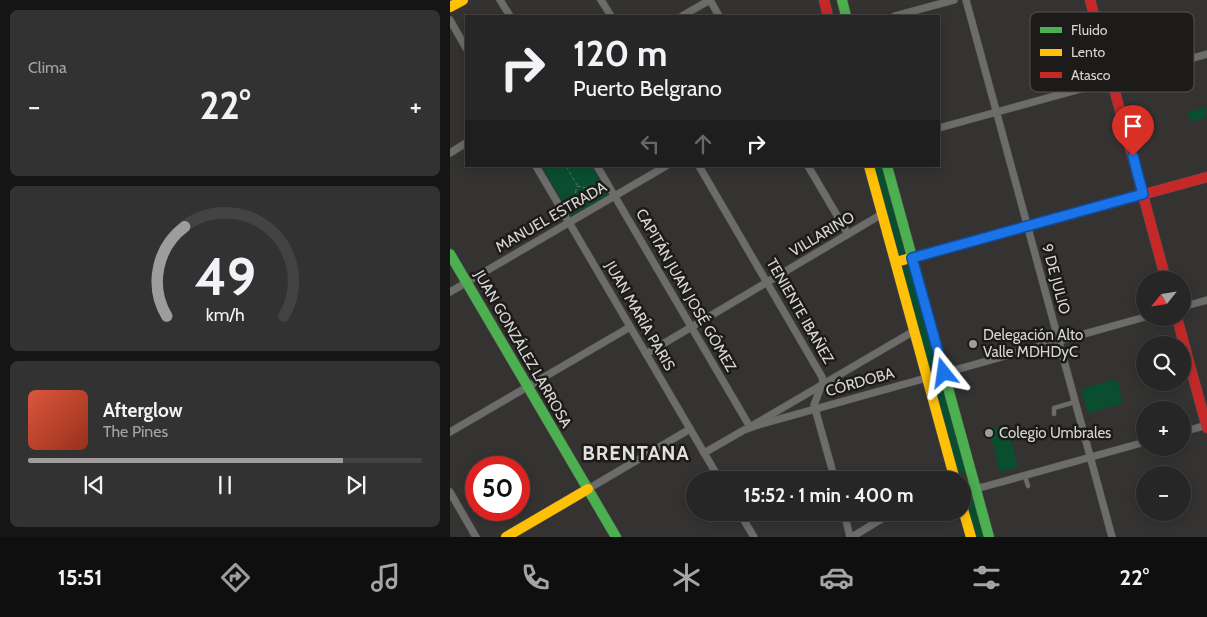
<!DOCTYPE html>
<html lang="es">
<meta charset="utf-8">
<style>
:root{--surface:#272626;--page:#333232;--text:#f1f3f6;--muted:#a4a5a7;--line:#434343;--accent:#9e9d9b}
body{margin:0;font-family:Cabin,sans-serif;background:var(--page);color:var(--text);height:100vh;display:flex;flex-direction:column;font-size:19px;white-space:nowrap}
*{box-sizing:border-box;margin:0}
p{font-size:16px;color:var(--muted)}
.icon{flex:none;width:28px;height:28px;fill:none;stroke:currentColor;stroke-width:2;stroke-linecap:round;stroke-linejoin:round}
.map{position:relative;flex:1;overflow:hidden}
.details{display:flex;flex-direction:column;gap:10px;padding:10px;background:#151515;width:450px}
.details>*{flex:none}
.guide{position:absolute;left:15px;top:15px;width:475px;height:152px;border-radius:0px;box-shadow:0 2px 12px #0003,0 0 0 1px var(--line);background:#272626;color:var(--text);overflow:hidden}
.needle{width:32px;rotate:240deg}
.buttons{position:absolute;left:686px;top:271px;display:grid;gap:10px}
.buttons a{display:grid;place-items:center;width:55px;height:55px;border-radius:50%;background:var(--surface);box-shadow:0 2px 12px #0003,0 0 0 1px var(--line);font-size:25px}
.speed{position:absolute;left:15px;top:456px;display:flex;gap:10px;font-size:25px;font-weight:700;text-align:center}
.speed>*{display:grid;place-content:center;width:65px;height:65px;border-radius:50%;background:var(--surface);box-shadow:0 2px 12px #0003,0 0 0 1px var(--line);line-height:1}
.speed .limit{border:8px solid #d22;background:#fff;color:#111}
.pin{position:absolute;display:grid;place-items:center;width:42px;height:42px;color:#fff;margin:-51px -21px;border-radius:50% 50% 50% 0;rotate:-45deg;box-shadow:0 0 5px #0007}
.pin .icon{rotate:45deg}
.me{position:absolute;width:55px;margin:-28px;rotate:345deg;stroke-linejoin:round;filter:drop-shadow(0 0 4px #0008)}
.turn{display:flex;align-items:center;gap:18px;height:105px;padding:0 25px;font-size:22px}
.turn .icon{width:65px;height:65px;stroke-width:2.5}
.turn b{display:block;font-size:35px;line-height:42px}
.lanes{display:flex;align-items:center;height:48px;padding:0 25px;background:#0003;justify-content:center;gap:25px;direction:ltr}
.lanes .off{opacity:.35}
.big{font-size:38px;font-weight:700;line-height:1.1}
.details .tile{flex:1;display:flex;flex-direction:column;justify-content:center;gap:8px;min-width:0;padding:0 18px;border-radius:8px;background:var(--page)}
.details .dial{align-items:center;gap:0}
.dial svg{height:130px;overflow:visible;fill:none;stroke:var(--line);stroke-width:7;stroke-linecap:round;text-anchor:middle}
.dial text{fill:var(--text);stroke:none}
.song{display:flex;align-items:center;gap:15px}
.cover{width:60px;height:60px;border-radius:8px;background:linear-gradient(135deg,hsl(10 70% 55%),hsl(10 70% 35%))}
.played{height:5px;border-radius:2px;background:linear-gradient(90deg,var(--accent) 80%,var(--line) 80%)}
.keys{display:flex;justify-content:space-around;direction:ltr}
.heat{display:flex;justify-content:space-between;align-items:center;font-size:28px;direction:ltr}
.trip{position:absolute;left:236px;top:471px;width:285px;height:50px;border-radius:25px;background:var(--surface);box-shadow:0 2px 12px #0003,0 0 0 1px var(--line);font-weight:700;line-height:50px;text-align:center}
.tab-bar{display:flex;height:80px;justify-content:space-around;align-items:center;background:#100f0f;color:var(--muted)}
.tab-bar .icon{width:35px;height:35px}
.tab-bar .on{color:var(--accent)}
.tab-bar b{font-size:22px;color:var(--text)}
main{display:flex;flex:1;min-height:0}
.map>svg:first-child{display:block}
.green{fill:#094f2f}
.lines{fill:none;stroke-linecap:round;stroke-linejoin:round}
.lane-casing{stroke:#51504f;stroke-width:5}
.street-casing{stroke:#51504f;stroke-width:8}
.fast-casing{stroke:#51504f;stroke-width:11}
.slow-casing{stroke:#51504f;stroke-width:11}
.jam-casing{stroke:#51504f;stroke-width:11}
.path{stroke:#6a6a69;stroke-width:1;stroke-dasharray:4 2.5;stroke-linecap:butt}
.lane{stroke:#6c6c6b;stroke-width:4}
.street{stroke:#6c6c6b;stroke-width:7}
.fast{stroke:#4caf50;stroke-width:10}
.slow{stroke:#ffc107;stroke-width:10}
.jam{stroke:#c62828;stroke-width:10}
.route-casing{stroke:#114b97;stroke-width:12}
.route{stroke:#1a73e8;stroke-width:9}
.poi-dot{fill:#9e9d9b;stroke:#1c1b1a;stroke-width:2}
.labels{text-anchor:middle;dominant-baseline:central;stroke-width:5;stroke-linejoin:round;paint-order:stroke}
.street-label{font-size:15px;fill:#d7d6d4;stroke:#1c1b1a}
.poi-label{font-size:15px;fill:#d7d6d4;stroke:#1c1b1a;text-anchor:start}
.district-label{font-size:20px;font-weight:bold;letter-spacing:1px;fill:#e3e1dd;stroke:#1c1b1a}
.key{fill:#1c1b1a;stroke:#545352;stroke-width:1}
.key-label{font-size:14px;fill:#d7d6d4}
</style>
<main>
<section class="details">
<div class="tile"><p>Clima</p>
<div class="heat"><a>−</a><b class="big">22°</b><a>+</a></div>
</div>
<div class="tile dial"><svg viewBox="0 0 100 80">
<path d="M14 69A42 42 0 1 1 86 69"/>
<path d="M14 69A42 42 0 0 1 25 14" stroke="#9e9d9b"/>
<text x="50" y="56" font-size="32" font-weight="700">49</text>
<text x="50" y="72" font-size="11">km/h</text>
</svg></div>
<div class="tile">
<div class="song"><i class="cover"></i><div><b>Afterglow</b><p>The Pines</p></div></div>
<div class="played"></div>
<div class="keys"><svg class="icon" aria-label="previous" viewBox="0 0 24 24"><path d="M18 5L8 12l10 7zM5 5v14"/></svg><svg class="icon" aria-label="pause" viewBox="0 0 24 24"><path d="M8 5v14M16 5v14"/></svg><svg class="icon" aria-label="next" viewBox="0 0 24 24"><path d="M6 5l10 7-10 7zM19 5v14"/></svg></div>
</div>
</section>
<div class="map">
<svg width="757" height="537" viewBox="0 0 757 537">
<rect width="100%" height="100%" fill="#343332"/>
<g class="green">
<polygon points="757,107 757,109 755,110 757,117 741,122 738,112"/>
<polygon points="92,166 142,166 158,195 121,216"/>
<polygon points="423,166 434,166 456,253 453,255 448,255"/>
<polygon points="455,266 460,267 487,367 484,369 480,369 452,269"/>
<polygon points="667,379 673,403 638,413 631,389"/>
<polygon points="488,381 492,382 516,470 513,474 507,472 484,385"/>
<polygon points="557,425 568,467 550,472 539,429"/>
<polygon points="522,496 524,498 535,537 524,537 514,502 517,497"/>
</g>
<g class="lines">
<defs>
<g id="lane">
<polyline points="604,414 604,408 625,402"/>
<polyline points="575,476 578,486"/>
</g>
<g id="street">
<polyline points="50,0 60,16"/>
<polyline points="151,0 161,16"/>
<polyline points="516,0 662,537"/>
<polyline points="232,16 260,0 269,16"/>
<polyline points="445,16 504,0"/>
<polyline points="0,20 16,48"/>
<polyline points="489,128 757,54"/>
<polyline points="0,153 16,143"/>
<polyline points="86,166 270,480"/>
<polyline points="147,166 300,427 464,331"/>
<polyline points="249,166 372,377 373,381 364,405 385,480"/>
<polyline points="358,166 398,234"/>
<polyline points="0,292 216,166"/>
<polyline points="732,307 757,300"/>
<polyline points="196,354 432,214"/>
<polyline points="0,432 180,327"/>
<polyline points="732,432 757,425"/>
<polyline points="254,453 294,430 308,425 695,317"/>
<polyline points="512,484 526,488 533,487 695,442"/>
<polyline points="138,489 240,429"/>
<polyline points="0,492 26,537"/>
<polyline points="289,512 304,537"/>
<polyline points="394,512 400,537"/>
<polyline points="402,537 443,512"/>
</g>
<g id="fast">
<polyline points="392,0 396,16"/>
<polyline points="437,166 539,537"/>
<polyline points="0,254 166,537"/>
</g>
<g id="slow">
<polyline points="0,7 13,0"/>
<polyline points="419,166 505,480"/>
<polyline points="446,262 673,200"/>
<polyline points="512,506 521,537"/>
<polyline points="56,537 138,489"/>
</g>
<g id="jam">
<polyline points="374,0 378,16"/>
<polyline points="640,0 716,280"/>
<polyline points="673,200 757,177"/>
<polyline points="727,318 757,428"/>
</g>
</defs>
<use href="#lane" class="lane-casing"/>
<use href="#street" class="street-casing"/>
<use href="#fast" class="fast-casing"/>
<use href="#slow" class="slow-casing"/>
<use href="#jam" class="jam-casing"/>
<g class="path">
<polyline points="116,166 127,185"/>
<polyline points="121,212 154,192"/>
<polyline points="121,212 127,186 153,192"/>
</g>
<use href="#lane" class="lane"/>
<use href="#street" class="street"/>
<use href="#fast" class="fast"/>
<use href="#slow" class="slow"/>
<use href="#jam" class="jam"/>
</g>
<g class="lines">
<defs>
<polyline id="route" points="494,373 462,258 693,194 683,156"/>
</defs>
<use href="#route" class="route-casing"/>
<use href="#route" class="route"/>
</g>
<g class="poi-dot">
<circle cx="523" cy="344" r="5"/>
<circle cx="539" cy="433" r="5"/>
</g>
<g class="labels">
<g class="street-label">
<text transform="translate(101 217) rotate(-30)">MANUEL ESTRADA</text>
<text transform="translate(372 234) rotate(-31)">VILLARINO</text>
<text transform="translate(606 279) rotate(75)">9 DE JULIO</text>
<text transform="translate(236 290) rotate(60)">CAPITÁN JUAN JOSÉ GÓMEZ</text>
<text transform="translate(350 311) rotate(60)">TENIENTE IBAÑEZ</text>
<text transform="translate(190 316) rotate(60)">JUAN MARÍA PARIS</text>
<text transform="translate(73 349) rotate(60)">JUAN GONZÁLEZ LARROSA</text>
<text transform="translate(410 382) rotate(-16)">CÓRDOBA</text>
</g>
<g class="poi-label">
<text x="533" y="335">Delegación Alto<tspan x="533" dy="17">Valle MDHDyC</tspan></text>
<text x="549" y="433">Colegio Umbrales</text>
</g>
<g class="district-label">
<text x="186" y="453">BRENTANA</text>
</g>
</g>
<rect x="580" y="12" width="164" height="80" rx="8" class="key"/>
<rect x="590" y="27" width="22" height="6" fill="#4caf50"/>
<rect x="590" y="49" width="22" height="7" fill="#ffc107"/>
<rect x="590" y="72" width="22" height="6" fill="#c62828"/>
<g class="key-label">
<text x="621" y="35">Fluido</text>
<text x="621" y="57">Lento</text>
<text x="621" y="80">Atasco</text>
</g>
</svg>
<div class="buttons">
<a><svg class="needle" viewBox="-14 -14 28 28"><path d="M0-13l5 13h-10z" fill="#e53935"/><path d="M0 13l5-13h-10z" fill="#a4a5a7"/></svg></a>
<a><svg class="icon" aria-label="search" viewBox="0 0 24 24"><circle cx="10" cy="10" r="6"/><path d="M15 15l6 6"/></svg></a>
<a>+</a>
<a>−</a>
</div>
<div class="speed"><div class="limit">50</div></div>
<div class="pin" style="left:683px;top:156px;background:#d93025"><svg class="icon" aria-label="arrive" viewBox="0 0 24 24"><path d="M6 21V4h12l-3 4 3 4H6"/></svg></div>
<svg class="me" style="left:494px;top:373px" viewBox="-20 -20 40 40"><path d="M0-17L14 15 0 8-14 15z" fill="#1a73e8" stroke="#fff" stroke-width="4"/></svg>
<div class="trip">15:52 · 1 min · 400 m</div>
<div class="guide">
<div class="turn"><svg class="icon" aria-label="right" viewBox="0 0 24 24"><path d="M7 20v-9h11M14 6l5 5-5 5"/></svg><div><b>120 m</b>Puerto Belgrano</div></div>
<div class="lanes"><svg class="icon off" aria-label="left" viewBox="0 0 24 24"><path d="M17 20v-9H6M10 6l-5 5 5 5"/></svg><svg class="icon off" aria-label="ahead" viewBox="0 0 24 24"><path d="M12 20V5M6 11l6-6 6 6"/></svg><svg class="icon" aria-label="right" viewBox="0 0 24 24"><path d="M7 20v-9h11M14 6l5 5-5 5"/></svg></div>
</div>
</div>
</main>
<nav class="tab-bar">
<b>15:51</b>
<svg class="icon on" aria-label="directions" viewBox="0 0 24 24"><path d="M12 3l9 9-9 9-9-9zM9 14v-3h6M13 9l2 2-2 2"/></svg>
<svg class="icon" aria-label="music" viewBox="0 0 24 24"><path d="M9 18V5l10-2v13"/><circle cx="6" cy="18" r="3"/><circle cx="16" cy="16" r="3"/></svg>
<svg class="icon" aria-label="phone" viewBox="0 0 24 24"><path d="M5 4h4l2 5-3 2q2 4 5 5l2-3 5 2v4C11 20 4 13 5 4z"/></svg>
<svg class="icon" aria-label="climate" viewBox="0 0 24 24"><path d="M12 3v18M4 7l16 10M4 17L20 7"/></svg>
<svg class="icon" aria-label="car" viewBox="0 0 24 24"><path d="M5 17H2v-5l4-1 3-4h7l3 4 3 1v5h-3M9 17h6M6 11h13"/><circle cx="7" cy="17" r="2"/><circle cx="17" cy="17" r="2"/></svg>
<svg class="icon" aria-label="filters" viewBox="0 0 24 24"><path d="M4 7h16M4 17h16"/><circle cx="9" cy="7" r="2"/><circle cx="15" cy="17" r="2"/></svg>
<b>22°</b>
</nav>
